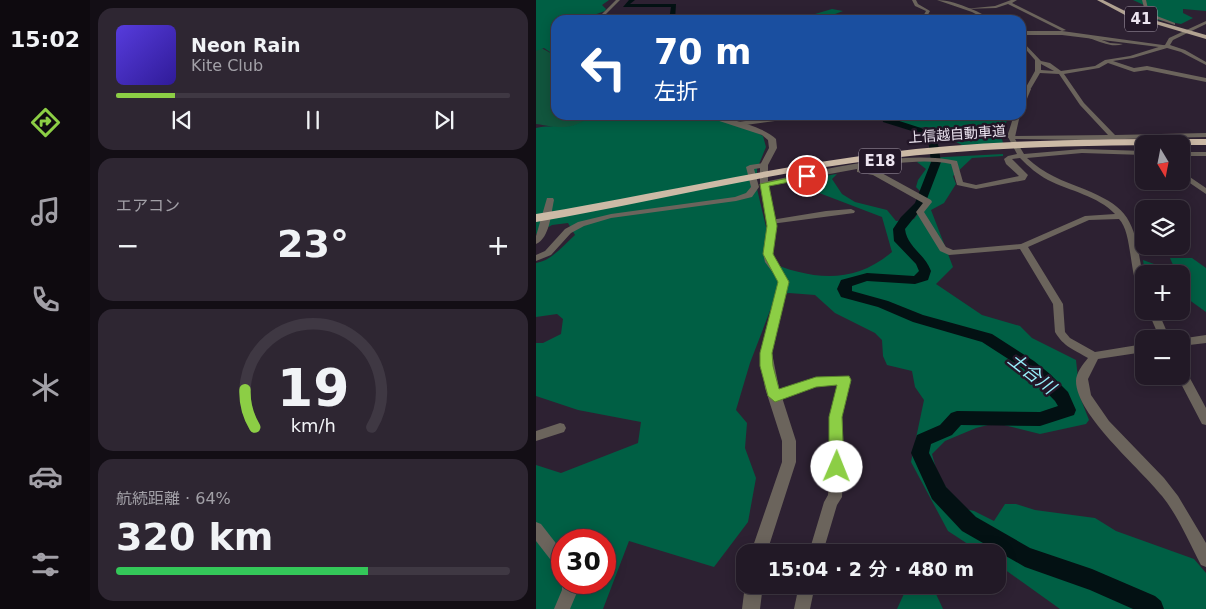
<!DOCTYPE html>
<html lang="ja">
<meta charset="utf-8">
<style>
:root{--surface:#221926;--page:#2e2632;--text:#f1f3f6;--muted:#a2a0a7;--line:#3f3843;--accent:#8cce45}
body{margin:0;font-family:"DejaVu Sans","Noto Sans JP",sans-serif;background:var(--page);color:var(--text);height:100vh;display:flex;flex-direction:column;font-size:19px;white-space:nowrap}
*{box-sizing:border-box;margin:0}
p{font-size:16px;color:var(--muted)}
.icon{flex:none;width:28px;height:28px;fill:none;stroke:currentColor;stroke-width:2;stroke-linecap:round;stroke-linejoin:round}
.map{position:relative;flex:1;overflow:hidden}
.side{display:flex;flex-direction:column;gap:8px;padding:8px;background:#130e15;width:446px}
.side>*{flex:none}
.top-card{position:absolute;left:15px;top:15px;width:475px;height:105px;border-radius:15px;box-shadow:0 2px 12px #0003,0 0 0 1px var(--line);background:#1a4fa0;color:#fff;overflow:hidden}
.needle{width:32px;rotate:170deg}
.buttons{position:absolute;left:599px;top:135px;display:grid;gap:10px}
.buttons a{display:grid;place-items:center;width:55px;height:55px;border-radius:10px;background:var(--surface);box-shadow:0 2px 12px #0003,0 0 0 1px var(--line);font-size:25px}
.speed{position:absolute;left:15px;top:529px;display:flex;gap:10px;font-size:25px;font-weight:700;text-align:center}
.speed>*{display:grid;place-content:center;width:65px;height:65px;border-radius:50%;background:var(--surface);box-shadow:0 2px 12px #0003,0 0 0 1px var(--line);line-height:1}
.speed .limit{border:8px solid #d22;background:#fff;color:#111}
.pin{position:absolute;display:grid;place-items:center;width:42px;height:42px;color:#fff;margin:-21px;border:2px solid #fff;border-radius:50%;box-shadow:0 1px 5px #0007}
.me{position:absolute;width:55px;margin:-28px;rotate:1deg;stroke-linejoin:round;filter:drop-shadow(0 0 4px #0008)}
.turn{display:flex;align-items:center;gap:18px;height:105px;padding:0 20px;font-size:22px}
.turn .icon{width:65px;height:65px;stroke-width:2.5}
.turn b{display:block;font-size:35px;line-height:42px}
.big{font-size:38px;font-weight:600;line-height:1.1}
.side .card{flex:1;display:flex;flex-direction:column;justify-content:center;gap:8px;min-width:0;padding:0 18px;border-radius:15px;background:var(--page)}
.side .dial{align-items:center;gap:0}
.dial svg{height:130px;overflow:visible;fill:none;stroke:var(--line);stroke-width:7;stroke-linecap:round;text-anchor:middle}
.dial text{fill:var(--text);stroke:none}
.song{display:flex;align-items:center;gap:15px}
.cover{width:60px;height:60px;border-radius:8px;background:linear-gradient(135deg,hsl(250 70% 55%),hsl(250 70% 35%))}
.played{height:5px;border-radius:2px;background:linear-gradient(90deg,var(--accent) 15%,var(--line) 15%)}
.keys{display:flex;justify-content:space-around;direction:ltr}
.heat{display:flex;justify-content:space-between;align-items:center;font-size:28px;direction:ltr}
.charge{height:8px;border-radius:4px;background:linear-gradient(90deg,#34c759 64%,var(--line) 0)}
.trip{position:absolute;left:200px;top:544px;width:270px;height:50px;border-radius:15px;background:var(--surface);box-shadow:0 2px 12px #0003,0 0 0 1px var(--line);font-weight:600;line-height:50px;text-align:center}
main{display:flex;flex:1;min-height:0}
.tab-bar{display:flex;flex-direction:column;width:90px;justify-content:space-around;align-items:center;background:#0e0a0f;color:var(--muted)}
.tab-bar .icon{width:35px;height:35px}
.tab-bar .on{color:var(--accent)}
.tab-bar b{font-size:22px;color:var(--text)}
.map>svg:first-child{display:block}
.green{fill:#11553d}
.forest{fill:#005f44;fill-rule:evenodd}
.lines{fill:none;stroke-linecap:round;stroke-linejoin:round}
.river{fill:#031113;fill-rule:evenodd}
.minor{fill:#6b645c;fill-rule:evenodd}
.tertiary{fill:#6b645c;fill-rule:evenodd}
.primary{fill:#b1a291;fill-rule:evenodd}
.motorway{fill:#ccbaa6;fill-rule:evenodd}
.route{fill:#8cce45;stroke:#5b862d}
.labels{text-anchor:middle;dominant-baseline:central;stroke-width:5;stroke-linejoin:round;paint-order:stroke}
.far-street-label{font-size:14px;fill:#ece4f0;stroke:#231728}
.shield{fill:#231728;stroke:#b0a6b4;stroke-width:1}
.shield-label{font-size:15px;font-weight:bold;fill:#ece4f0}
.water-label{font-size:18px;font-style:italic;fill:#97effa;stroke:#231728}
</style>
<main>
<nav class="tab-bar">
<b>15:02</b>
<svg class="icon on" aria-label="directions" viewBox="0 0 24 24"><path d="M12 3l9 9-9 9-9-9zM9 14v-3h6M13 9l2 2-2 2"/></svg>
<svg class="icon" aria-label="music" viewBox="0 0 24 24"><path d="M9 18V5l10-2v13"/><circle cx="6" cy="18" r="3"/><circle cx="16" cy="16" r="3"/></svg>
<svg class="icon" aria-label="phone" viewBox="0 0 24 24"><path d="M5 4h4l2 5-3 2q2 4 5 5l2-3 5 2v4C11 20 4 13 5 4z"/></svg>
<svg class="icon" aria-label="climate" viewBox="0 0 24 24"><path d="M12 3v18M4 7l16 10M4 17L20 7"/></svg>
<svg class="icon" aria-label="car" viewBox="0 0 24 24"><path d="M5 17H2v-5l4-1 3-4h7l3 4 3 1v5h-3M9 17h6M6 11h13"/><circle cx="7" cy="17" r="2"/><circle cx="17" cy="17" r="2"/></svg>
<svg class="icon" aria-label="filters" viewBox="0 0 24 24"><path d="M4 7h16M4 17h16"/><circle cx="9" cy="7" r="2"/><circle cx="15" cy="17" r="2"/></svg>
</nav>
<section class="side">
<div class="card">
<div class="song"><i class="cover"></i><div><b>Neon Rain</b><p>Kite Club</p></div></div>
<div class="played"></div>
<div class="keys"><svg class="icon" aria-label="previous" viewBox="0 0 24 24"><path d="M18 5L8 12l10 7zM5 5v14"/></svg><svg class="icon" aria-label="pause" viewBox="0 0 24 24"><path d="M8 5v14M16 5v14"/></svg><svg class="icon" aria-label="next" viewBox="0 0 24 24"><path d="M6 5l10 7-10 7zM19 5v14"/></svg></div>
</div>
<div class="card"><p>エアコン</p>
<div class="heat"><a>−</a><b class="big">23°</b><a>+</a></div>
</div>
<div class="card dial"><svg viewBox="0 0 100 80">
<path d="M14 69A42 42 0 1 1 86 69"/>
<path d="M14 69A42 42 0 0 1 8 46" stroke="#8cce45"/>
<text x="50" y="56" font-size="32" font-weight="700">19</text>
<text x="50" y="72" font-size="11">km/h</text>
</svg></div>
<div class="card"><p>航続距離 · 64%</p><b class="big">320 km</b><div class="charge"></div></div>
</section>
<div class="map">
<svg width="670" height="609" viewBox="0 0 670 609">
<rect width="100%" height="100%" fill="#2d2132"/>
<path class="green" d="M0 45 20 56V115H44L50 120C29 132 22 127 0 124Z"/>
<g class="forest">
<polygon points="0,0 73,0 66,5 70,9 69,11 44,20 20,20 20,56 8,48 0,51"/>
<polygon points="597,0 670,0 670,11 647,9 647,13 657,18 645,24 617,19 610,6"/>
<polygon points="296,9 307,11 294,16 292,20 250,20 249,17 279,14"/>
<path d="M42 115H188L227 136 230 147 221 169V189L231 231 230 261C274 279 316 286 356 252L346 217 278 191 275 178 301 174 296 179 306 194 319 202 351 210 360 221 378 219 392 199 380 187 382 180 390 169 381 162 390 158 467 154V156L436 158 417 176 420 184 408 203 395 210 417 267 400 284 446 315 484 326 496 338 540 360 544 397 553 420 550 424 504 434 460 423 440 428 409 441 396 454 402 476 425 508 438 511 458 521 469 504H480L499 510 559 518 580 531 658 559 670 573V609H524L461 564V552H444L412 531 375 462 388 400 379 387 376 371 351 365 347 356 346 340 339 333 299 313 279 295 253 293 240 295 214 363 200 410 211 423 209 448 220 478 212 522 178 567 93 541 67 609H0V465L25 473 102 443 105 422 42 410 0 396V343H7L25 334 27 319 21 314 0 317V263C15 261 28 245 39 235L32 223 16 225 0 234V128C21 123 27 133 49 120ZM26 540H69V582H26Z"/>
<polygon points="340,115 466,115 472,118 465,135 467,143 426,145 391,127 380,128 363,122 333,118"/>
<polygon points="634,258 656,258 670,268 670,312 645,294 645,274 609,274 607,260 640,272"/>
<polygon points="372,585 400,594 407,609 361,609"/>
</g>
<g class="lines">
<g class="river">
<polygon points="93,0 99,0 94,4 140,4 139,20 133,20 135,7 87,7"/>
<path d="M346 115H356L354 118 385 128 401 138 405 162 389 204 369 229C371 247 389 254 395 271L392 280 379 284 331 281 316 286V291L352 301 387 315 456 334 498 361 514 374 532 392 540 410 538 415 504 426 425 425 416 435 395 444 393 453 410 487 440 517 494 548 556 569 619 596 625 601 628 609H597L554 590 489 567 426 531 396 499 375 453 381 435 404 425 415 413 421 411 504 412 522 406 519 401 488 369 446 342 377 322 342 307 305 297 301 289 305 280 331 273 378 276 383 271 380 264 358 241 357 229 365 217 379 203 395 162 392 139 379 132 347 122Z"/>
</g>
<g class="minor">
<polygon points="80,0 84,0 64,20 60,20"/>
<polygon points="376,0 380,0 382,4 394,11 389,20 385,20 390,11 379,6"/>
<path d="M401 0C417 0 443 11 456 20H451L436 12Z"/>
<polygon points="606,0 610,0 613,13 639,23 639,25 610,15"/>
<path d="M670 21V24L637 40 634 45 649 50 670 62V65L645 52 631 48 597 58 577 61 598 68 611 66 670 78V82L611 70 598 72 572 63 563 68 528 74 548 103 579 135 670 133V137L548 140 479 139 488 154 546 149 608 151V155L546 153 491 158C508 174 527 181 548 189 589 206 597 217 604 260 606 272 608 282 608 294 592 286 598 234 583 219L553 220 492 247 527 304 529 332 534 338 559 352 608 344V352L562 359 552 379 555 395 573 421 628 478 642 496 670 543V567L665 565C653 542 642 516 626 496 605 469 540 415 540 381 540 373 547 364 552 358 537 349 528 347 519 332L517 304 484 249 413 255 404 251 380 212 387 203 337 175 321 172V169L228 186 224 184 228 182C282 171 367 149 421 161L427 182 440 185 483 176 470 164 468 159 472 156 481 154 472 137 473 136 572 135 544 105 523 74 504 73 494 90H490L489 89 499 71V60L485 44V40L505 61 514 63 525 71 559 66 569 60 594 56 629 45 633 38ZM505 64 518 71 505 70ZM484 158C493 167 501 174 512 180 534 191 562 196 579 214L549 216 485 244 417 250 410 247 388 212 396 202 395 200 342 171 326 168C355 164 386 158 415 164L421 185 440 189 489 180 492 175 476 159Z"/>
<path d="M555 36 574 43 587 44C576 48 565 42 553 38Z"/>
<polygon points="254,115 271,115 268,117 202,126 199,124 202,122"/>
<polygon points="273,115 322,115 308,119 276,117"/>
<rect x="645" y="152" width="25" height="4"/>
<polygon points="228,163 231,163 231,167 218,169 223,187 216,197 200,201 75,218 48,226 35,233 15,255 0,261 0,255 9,251 29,229 42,222 75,214 199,197 210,193 215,187 210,167 214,165"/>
<polygon points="645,171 670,188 670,194 645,177"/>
<path d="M11 198H17L18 200C15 213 14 238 0 244V236Z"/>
<polygon points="315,209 319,211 318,213 235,224 231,222 235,220 290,211"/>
<polygon points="612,311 622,311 634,339 624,339"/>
<polygon points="670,335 670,343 645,346 645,339 643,339"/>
<polygon points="645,368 649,369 670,408 670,425 666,424 641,376 645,376"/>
<polygon points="309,376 313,377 315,380 306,417 308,452 306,497 301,505 287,552 273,552 288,502 292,495 296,452 294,417 302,385 280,386 239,401 235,399 233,396 235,393 280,378"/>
<polygon points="24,423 28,424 30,428 28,432 0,441 0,431"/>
<polygon points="0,522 5,524 26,551 26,571 21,568 0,541"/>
<polygon points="26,579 26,582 41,582 42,590 34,609 18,609 26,590"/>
<polygon points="263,585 279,585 274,609 258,609"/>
</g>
<g class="tertiary">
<polygon points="475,0 481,0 476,3 530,30 526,31 472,4 460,8 428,9 459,6"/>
<polygon points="485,31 526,31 634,46 631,48 526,35 485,35"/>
<polygon points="490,88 495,89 488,106 485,108 485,98"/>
<path d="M165 115C183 115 228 126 240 139L241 148 232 165V184L241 226 237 253 239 262 253 281 236 353 243 388 260 441V462L231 552H215L246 462V441L229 388 224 353 243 281 229 262 227 253 231 226 224 184V165L233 148 232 140 226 135Z"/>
<polygon points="478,115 484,115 479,137 475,139 471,137"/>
<polygon points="209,585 227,585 224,609 206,609"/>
</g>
<polygon class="primary" points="561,0 567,0 593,13 670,35 670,39 589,15"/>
<path class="motorway" d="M670 139V145C566 145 454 146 347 159 230 173 116 202 0 222V214C115 195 230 168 346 153 453 139 562 139 670 139Z"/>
</g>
<polygon class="route" points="271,174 274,174 274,178 233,186 241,226 237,254 253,282 236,353 237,366 243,389 280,377 313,376 315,380 306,417 308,467 306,472 301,473 296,472 293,467 293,417 301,385 280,387 239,402 232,396 224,366 224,353 242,282 227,254 231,226 224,184"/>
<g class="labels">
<g class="far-street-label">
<text transform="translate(421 134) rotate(-4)">上信越自動車道</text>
</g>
<g class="shield">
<rect x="589" y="6.5" width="32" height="25" rx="4"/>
<rect x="323" y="148.5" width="42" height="25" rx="4"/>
</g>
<g class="shield-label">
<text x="605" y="19">41</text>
<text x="344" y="161">E18</text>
</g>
<g class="water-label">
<text transform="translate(496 373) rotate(38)">土合川</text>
</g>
</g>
</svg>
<div class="buttons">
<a><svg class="needle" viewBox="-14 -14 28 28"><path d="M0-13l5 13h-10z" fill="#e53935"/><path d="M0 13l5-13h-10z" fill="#a2a0a7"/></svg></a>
<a><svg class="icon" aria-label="layers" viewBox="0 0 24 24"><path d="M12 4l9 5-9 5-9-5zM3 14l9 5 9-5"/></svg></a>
<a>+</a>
<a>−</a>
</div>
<div class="speed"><div class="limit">30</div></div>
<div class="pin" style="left:271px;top:176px;background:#d93025"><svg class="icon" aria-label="arrive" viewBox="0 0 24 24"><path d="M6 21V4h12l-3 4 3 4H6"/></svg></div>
<svg class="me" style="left:301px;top:467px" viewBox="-20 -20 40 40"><circle r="19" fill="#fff"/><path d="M0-13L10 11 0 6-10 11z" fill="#8cce45"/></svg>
<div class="trip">15:04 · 2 分 · 480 m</div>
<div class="top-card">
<div class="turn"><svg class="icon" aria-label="left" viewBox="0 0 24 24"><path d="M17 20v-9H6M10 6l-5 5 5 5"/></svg><div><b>70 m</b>左折</div></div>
</div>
</div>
</main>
